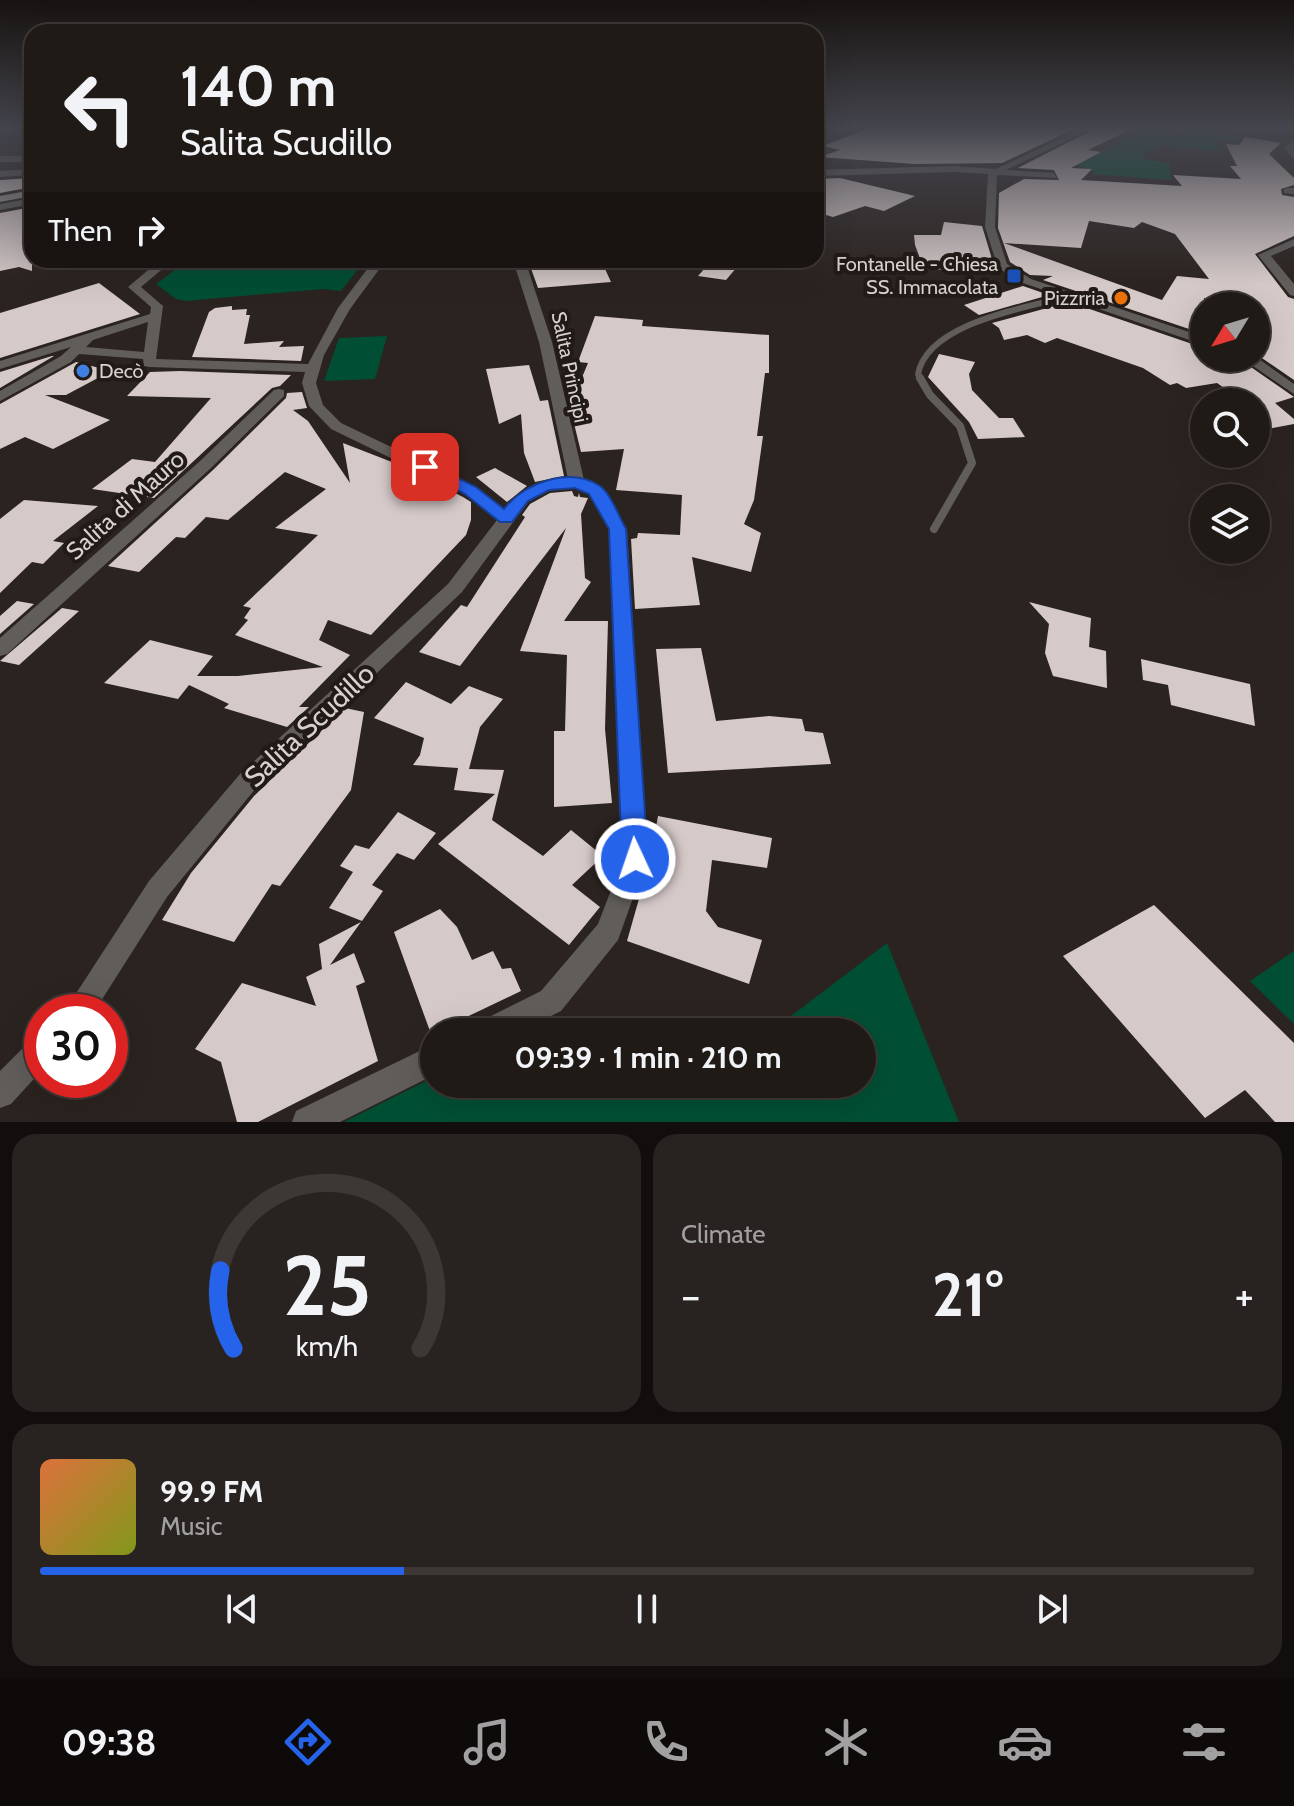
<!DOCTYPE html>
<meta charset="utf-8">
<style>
:root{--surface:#201a17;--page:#282320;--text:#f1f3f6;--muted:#a2a1a1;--line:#3d3836;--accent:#2563eb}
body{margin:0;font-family:Cabin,sans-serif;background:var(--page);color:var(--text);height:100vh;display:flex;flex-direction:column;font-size:30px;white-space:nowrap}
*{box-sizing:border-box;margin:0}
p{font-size:26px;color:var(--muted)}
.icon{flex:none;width:44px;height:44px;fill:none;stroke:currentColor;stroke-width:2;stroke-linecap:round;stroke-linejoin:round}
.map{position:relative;height:1122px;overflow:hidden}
.panel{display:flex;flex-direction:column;gap:12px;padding:12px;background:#120e0d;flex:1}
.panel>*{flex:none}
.top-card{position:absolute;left:24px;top:24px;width:800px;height:244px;border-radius:24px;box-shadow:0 8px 32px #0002,0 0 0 2px var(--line);background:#201a17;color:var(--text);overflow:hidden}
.needle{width:52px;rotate:232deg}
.tools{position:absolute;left:1190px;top:292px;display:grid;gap:16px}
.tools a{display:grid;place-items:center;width:80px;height:80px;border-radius:50%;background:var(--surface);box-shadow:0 8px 32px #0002,0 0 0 2px var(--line);font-size:40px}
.speed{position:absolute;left:24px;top:994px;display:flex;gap:16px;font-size:40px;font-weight:700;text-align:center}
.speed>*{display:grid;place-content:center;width:104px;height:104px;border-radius:50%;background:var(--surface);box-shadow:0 8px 32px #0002,0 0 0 2px var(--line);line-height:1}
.speed .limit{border:12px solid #d22;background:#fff;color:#111}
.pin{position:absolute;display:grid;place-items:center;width:68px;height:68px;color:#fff;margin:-34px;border-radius:16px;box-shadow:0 4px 12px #0006}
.me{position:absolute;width:88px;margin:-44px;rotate:357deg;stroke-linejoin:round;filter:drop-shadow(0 0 6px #0008)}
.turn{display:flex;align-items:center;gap:28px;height:168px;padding:0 24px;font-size:36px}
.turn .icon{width:104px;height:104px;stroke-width:2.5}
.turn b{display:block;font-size:56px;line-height:68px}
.then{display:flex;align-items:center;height:76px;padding:0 24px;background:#0003;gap:16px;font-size:30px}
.big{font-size:60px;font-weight:800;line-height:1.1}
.panel .widget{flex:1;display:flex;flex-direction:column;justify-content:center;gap:12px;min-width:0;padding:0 28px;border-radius:24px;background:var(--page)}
.panel .dial{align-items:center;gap:0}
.dial svg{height:208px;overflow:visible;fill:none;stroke:var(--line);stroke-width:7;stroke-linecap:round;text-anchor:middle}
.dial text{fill:var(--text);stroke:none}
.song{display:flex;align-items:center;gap:24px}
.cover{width:96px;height:96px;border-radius:12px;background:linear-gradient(135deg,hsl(20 70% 55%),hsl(70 70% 35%))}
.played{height:8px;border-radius:4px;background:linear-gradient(90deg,var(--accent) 30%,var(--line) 30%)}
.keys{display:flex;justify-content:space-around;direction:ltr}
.heat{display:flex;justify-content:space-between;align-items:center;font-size:44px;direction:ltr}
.panel .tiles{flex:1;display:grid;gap:12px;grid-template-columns:1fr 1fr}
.widget:last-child{grid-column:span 2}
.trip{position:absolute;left:420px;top:1018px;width:456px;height:80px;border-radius:40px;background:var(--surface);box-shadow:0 8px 32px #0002,0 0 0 2px var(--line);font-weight:800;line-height:80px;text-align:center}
.tab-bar{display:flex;height:128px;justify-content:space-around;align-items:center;background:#0d0a09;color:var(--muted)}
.tab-bar .icon{width:56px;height:56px}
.tab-bar .current{color:var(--accent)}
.tab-bar b{font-size:36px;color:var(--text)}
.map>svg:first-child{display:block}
.green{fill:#004f35}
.building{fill:#d6cac9;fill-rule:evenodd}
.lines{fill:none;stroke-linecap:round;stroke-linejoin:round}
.service-far1{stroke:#605d5a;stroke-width:6}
.service{stroke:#605d5a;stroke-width:8}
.minor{fill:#605d5a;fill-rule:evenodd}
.primary{fill:#9b948e;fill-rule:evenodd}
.route{fill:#2563eb;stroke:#184099;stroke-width:2}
.transit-dot{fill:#1a4fb4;stroke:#211a16;stroke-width:3}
.food-dot{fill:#e8710a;stroke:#211a16;stroke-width:3}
.shop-dot{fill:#3f7fe0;stroke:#211a16;stroke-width:3}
.labels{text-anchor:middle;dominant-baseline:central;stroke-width:8;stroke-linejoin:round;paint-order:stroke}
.far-poi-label{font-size:20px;fill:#d6d1ce;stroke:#211a16;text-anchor:end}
.far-street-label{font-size:20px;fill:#d6d1ce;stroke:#211a16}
.street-label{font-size:24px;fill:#d6d1ce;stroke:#211a16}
.near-street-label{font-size:28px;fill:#d6d1ce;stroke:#211a16}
</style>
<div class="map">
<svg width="1294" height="1122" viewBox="0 0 1294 1122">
<rect width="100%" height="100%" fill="#2b231f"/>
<g class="green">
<polygon points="1127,128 1184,128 1175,134 1156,131 1180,136 1191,128 1242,136 1236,142 1214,140 1219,152 1163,145 1145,152 1143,159 1169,163 1171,180 1092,174 1094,170 1076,166 1140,131"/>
<polygon points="188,260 365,260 341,291 323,289 186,301 176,299 156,284"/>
<polygon points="387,336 375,379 324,381 339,338"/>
<polygon points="887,943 959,1122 344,1122 434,1077 434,1084 687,1084 697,1088 702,1084 862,1084 862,1032 770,1032"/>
<polygon points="1294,951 1294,1024 1250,981"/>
</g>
<g class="building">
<polygon points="869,128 1076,128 1002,163 915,164 819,157 840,150 823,146"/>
<path d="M1096 128H1134L1088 150 1101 152 1071 168 1092 169 1081 180 1182 186 1173 175 1241 179 1230 166H1237L1226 144 1239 145 1245 137 1281 143 1269 154 1294 178V185L1281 189 1282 195 1294 197V236L1255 254 1288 297 1294 299V380L1256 354V306H1239L1236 300 1204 298V334L1043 280 1053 276 1030 275 1010 262 998 228 999 193 1024 179 1059 180 1054 170 1018 168ZM1089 221 1134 228 1142 222 1175 234 1209 279 1177 276 1162 300 1004 243 1081 248Z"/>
<polygon points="32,178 32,187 0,193 0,180"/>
<polygon points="840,178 915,196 884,211 865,206 833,217 816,212 816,179"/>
<polygon points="32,207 32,271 19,267 0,271 0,213"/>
<polygon points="944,222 982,226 995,269 999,272 924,269 915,245 914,235 941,235"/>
<polygon points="528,260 601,260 611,282 538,288"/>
<polygon points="712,260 743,260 726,280 698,276"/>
<polygon points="99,283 140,314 0,358 0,313"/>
<polygon points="1023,286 1049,295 979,315 964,305"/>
<polygon points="1069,302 1204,348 1204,358 1238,358 1294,397 1275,403 1294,419 1294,424 1256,431 1256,402 1244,402 1217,383 1186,388 1177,383 1170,385 1143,368 1057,338 1045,343 1027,335 1004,340 999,328 992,323"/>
<polygon points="232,306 232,310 247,309 246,315 250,315 244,344 284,341 279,347 304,346 301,361 192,357 209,312 215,308"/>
<polygon points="595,316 643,320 642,326 769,335 769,373 765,373 757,436 763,436 754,500 744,524 761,533 751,572 692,557 700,605 635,609 631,539 637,538 638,533 680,535 682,495 616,490 624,449 581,452 568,399 573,399 588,363 578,362"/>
<polygon points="939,354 975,362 969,374 972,390 999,418 1013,418 1025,437 978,439 969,422 928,377"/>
<polygon points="52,356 54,356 0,388 0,372"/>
<polygon points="76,362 111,371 66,395 45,395 110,420 53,449 25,437 0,449 0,404"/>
<polygon points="529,365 540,401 548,400 564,476 535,482 524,453 521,414 499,424 486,369"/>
<polygon points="180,371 291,375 280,386 272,388 154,498 92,489 132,459 155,462 211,398 127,396 150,372"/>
<polygon points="302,392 307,408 293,410 308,421 350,483 343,443 397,464 463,497 471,502 471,520 466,535 371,635 328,620 319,640 350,655 299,707 309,707 287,727 224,708 229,704 189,685 178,699 104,683 150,640 213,656 197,676 238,676 323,667 235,635 248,620 244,618 251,608 243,606 318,535 275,528 326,489 285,472 228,520 206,517 185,538 176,537 139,572 108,566 213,470 286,398 287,393"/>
<polygon points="495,468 527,486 507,502 476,477"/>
<polygon points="572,491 574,496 578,497 579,493 580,497 588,498 581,514 585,578 591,582 564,621 608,621 605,729 612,803 554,807 554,731 565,731 567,655 520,651 566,528 460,666 419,652 461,605 467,607 525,517 522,515 530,504 550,493"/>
<polygon points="24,500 98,506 53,541 64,543 43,564 32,562 0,593 0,519"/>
<polygon points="17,601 34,604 0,634 0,616"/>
<polygon points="1029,602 1091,618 1089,647 1106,651 1107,688 1053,676 1045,653 1049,624"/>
<polygon points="62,608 79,611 19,665 0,661"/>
<polygon points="701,648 716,721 769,716 802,719 805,731 823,733 831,764 668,773 656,649"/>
<polygon points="1141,659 1250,684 1255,726 1171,705 1168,685 1143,680"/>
<polygon points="406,682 451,704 469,686 503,699 480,727 469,769 504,770 492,820 543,856 571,830 603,856 572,885 600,907 569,945 438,844 495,794 454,790 458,768 413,765 420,755 424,738 374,718"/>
<polygon points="345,708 364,712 351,790 280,886 272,884 234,942 162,920 191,873 254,796"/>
<polygon points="398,812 436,833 414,860 397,853 372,885 383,891 362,921 329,908 353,872 340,866 355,845 369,849"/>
<polygon points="658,816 772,838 767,868 712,860 706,911 718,927 762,940 749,984 627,941 650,860"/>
<polygon points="1154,905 1294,1043 1294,1122 1275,1122 1245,1090 1205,1118 1063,956"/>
<polygon points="440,909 457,927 472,960 493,951 502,969 511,968 521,991 431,1034 394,932"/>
<polygon points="361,922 330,965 354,953 365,982 356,986 378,1061 258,1122 237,1122 221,1062 195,1049 242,983 316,1006 306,977 322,969 319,944"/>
</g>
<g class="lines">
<path class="service-far1" d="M922 380 918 374C928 323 1025 308 1069 296"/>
<polyline class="service" points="920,378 930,395 960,426 972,463 934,529"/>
<g class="minor">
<polygon points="1083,128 1093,128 1006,170 1054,173 1057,178 997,175 995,227 1007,264 1031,279 1204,337 1204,345 1023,283 998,268 985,227 988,174 954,172 816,176 816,170 954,166 996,169"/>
<polygon points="1294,140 1294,159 1284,148"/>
<rect x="0" y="156" width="32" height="6"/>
<polygon points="32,169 32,175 0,177 0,171"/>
<polygon points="1287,188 1294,188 1294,194 1284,193 1284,189"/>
<polygon points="32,198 32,204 0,210 0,204"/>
<polygon points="1294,239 1294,246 1271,256 1294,284 1294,296 1290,295 1258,255"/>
<path d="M160 260H173L141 287 163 306 156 359 308 364 338 308 374 260H386L350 309 324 355 316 383 323 405 341 423 477 488 505 510C522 487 540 480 568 479L539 342 513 260H525L552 342 584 480 602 488 627 529 647 859 618 940 561 1011 519 1032H475L479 1022 541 991 598 924 623 859 609 529 590 494 575 488 549 490 528 502 462 592 256 788 167 897 94 1012H64L149 881 240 774 448 584 497 520 465 494 331 429 309 406 302 383 305 372 149 367 144 366 143 359 79 354 71 362 0 401V391L61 356 71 347 0 369V361L150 314 151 307 128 287ZM148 322 144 352 86 347 93 340Z"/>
<polygon points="1256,357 1294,384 1294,394 1241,358"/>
<polygon points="279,389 284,390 284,396 211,468 7,654 0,656 0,638 199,462 274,390"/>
<polygon points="42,1034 42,1070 11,1104 0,1108 0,1071 32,1039"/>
<polygon points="434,1044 434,1075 340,1122 292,1122 296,1111"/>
</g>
<polygon class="primary" points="32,190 32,196 0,202 0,196"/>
</g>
<linearGradient id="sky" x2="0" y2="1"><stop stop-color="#181311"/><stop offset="0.45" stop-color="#44454d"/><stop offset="1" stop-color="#44454d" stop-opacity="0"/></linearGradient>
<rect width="1294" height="285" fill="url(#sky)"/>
<path class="route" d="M425 462 476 487 504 509C524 483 569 466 600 486 611 494 619 517 626 529L648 859 644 867 635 870 626 867 622 859 609 529 589 494 575 488 549 490 528 501 512 522H500L465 494 420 470 417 467Z"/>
<rect class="transit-dot" x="1006" y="268" width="16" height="16" rx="4"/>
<circle class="food-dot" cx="1121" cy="298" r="8"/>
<circle class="shop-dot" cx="83" cy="371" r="8"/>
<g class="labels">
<g class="far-poi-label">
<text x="998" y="264">Fontanelle - Chiesa<tspan x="998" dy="23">SS. Immacolata</tspan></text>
<text x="1105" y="298">Pizzrria</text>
<text x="99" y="371" text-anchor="start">Decò</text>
</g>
<g class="far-street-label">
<text transform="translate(570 367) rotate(78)">Salita Principi</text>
</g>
<g class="street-label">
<text transform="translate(125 505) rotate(-42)">Salita di Mauro</text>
</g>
<g class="near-street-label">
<text transform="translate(309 725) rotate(-43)">Salita Scudillo</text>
</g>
</g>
</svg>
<div class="tools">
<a><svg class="needle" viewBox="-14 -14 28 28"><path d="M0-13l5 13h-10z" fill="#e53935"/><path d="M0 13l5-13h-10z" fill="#a2a1a1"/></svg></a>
<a><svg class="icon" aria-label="search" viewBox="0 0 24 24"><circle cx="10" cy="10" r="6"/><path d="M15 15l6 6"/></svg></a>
<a><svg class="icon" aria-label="layers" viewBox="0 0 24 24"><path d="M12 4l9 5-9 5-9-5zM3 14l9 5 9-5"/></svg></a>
</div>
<div class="speed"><div class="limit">30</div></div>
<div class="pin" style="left:425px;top:467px;background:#d93025"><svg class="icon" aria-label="arrive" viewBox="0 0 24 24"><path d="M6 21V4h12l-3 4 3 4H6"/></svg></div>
<svg class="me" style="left:635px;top:859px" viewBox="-20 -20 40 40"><circle r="17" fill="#2563eb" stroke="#fff" stroke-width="3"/><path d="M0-11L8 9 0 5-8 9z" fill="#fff"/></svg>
<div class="trip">09:39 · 1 min · 210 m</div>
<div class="top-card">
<div class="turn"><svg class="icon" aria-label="left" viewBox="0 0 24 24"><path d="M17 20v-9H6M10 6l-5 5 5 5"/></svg><div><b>140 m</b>Salita Scudillo</div></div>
<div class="then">Then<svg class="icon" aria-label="right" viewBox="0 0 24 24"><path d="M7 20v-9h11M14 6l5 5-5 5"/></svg></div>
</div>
</div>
<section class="panel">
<div class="tiles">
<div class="widget dial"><svg viewBox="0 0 100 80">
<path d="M14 69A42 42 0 1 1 86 69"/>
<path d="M14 69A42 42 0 0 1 9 39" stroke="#2563eb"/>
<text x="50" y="56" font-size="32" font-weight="700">25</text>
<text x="50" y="72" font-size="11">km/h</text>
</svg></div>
<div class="widget"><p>Climate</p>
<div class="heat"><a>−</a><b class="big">21°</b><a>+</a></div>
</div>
<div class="widget">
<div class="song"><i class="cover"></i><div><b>99.9 FM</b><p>Music</p></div></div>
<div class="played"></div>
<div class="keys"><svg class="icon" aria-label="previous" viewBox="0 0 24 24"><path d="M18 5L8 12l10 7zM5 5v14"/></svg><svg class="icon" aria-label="pause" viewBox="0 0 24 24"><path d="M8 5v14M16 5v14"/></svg><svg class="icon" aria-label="next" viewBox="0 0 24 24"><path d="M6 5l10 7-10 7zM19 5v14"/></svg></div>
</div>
</div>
</section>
<nav class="tab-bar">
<b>09:38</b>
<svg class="icon current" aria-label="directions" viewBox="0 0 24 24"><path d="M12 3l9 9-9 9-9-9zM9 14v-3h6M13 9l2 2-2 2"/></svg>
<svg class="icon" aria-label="music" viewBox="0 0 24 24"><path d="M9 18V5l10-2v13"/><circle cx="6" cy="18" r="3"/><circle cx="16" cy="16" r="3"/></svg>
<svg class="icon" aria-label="phone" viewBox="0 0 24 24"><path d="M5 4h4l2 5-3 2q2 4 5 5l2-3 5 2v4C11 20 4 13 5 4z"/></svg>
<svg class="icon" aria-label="climate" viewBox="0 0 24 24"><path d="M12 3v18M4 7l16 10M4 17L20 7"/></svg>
<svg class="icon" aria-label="car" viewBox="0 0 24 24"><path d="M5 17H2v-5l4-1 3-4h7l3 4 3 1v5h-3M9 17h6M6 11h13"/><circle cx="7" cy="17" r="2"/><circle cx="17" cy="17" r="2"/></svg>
<svg class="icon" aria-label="filters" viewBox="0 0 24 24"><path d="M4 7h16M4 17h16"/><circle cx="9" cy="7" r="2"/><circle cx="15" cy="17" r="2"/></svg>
</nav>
